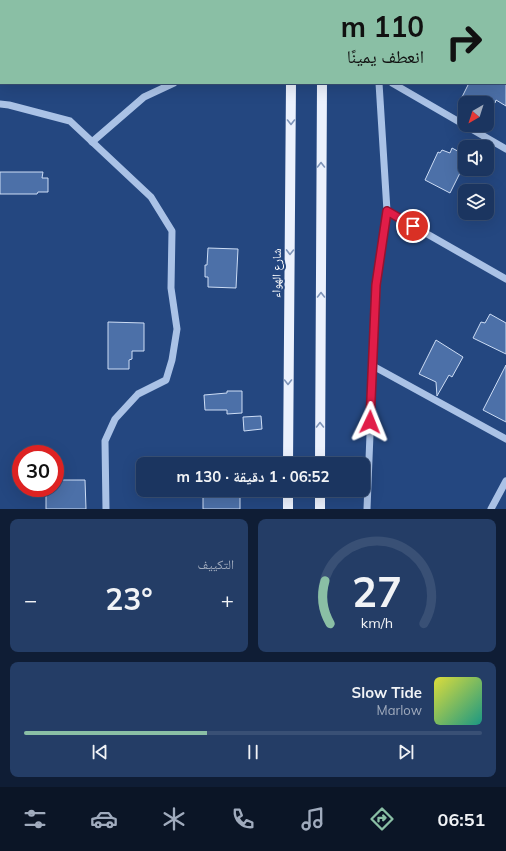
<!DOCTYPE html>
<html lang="ar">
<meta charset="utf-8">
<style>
:root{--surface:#1b3560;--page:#243d66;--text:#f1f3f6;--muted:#a0abbd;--line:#395075;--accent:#8abfa5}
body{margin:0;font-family:Mulish,"Noto Naskh Arabic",sans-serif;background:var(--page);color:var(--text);direction:rtl;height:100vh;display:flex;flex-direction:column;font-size:15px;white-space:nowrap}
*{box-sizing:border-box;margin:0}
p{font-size:13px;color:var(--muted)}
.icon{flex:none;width:22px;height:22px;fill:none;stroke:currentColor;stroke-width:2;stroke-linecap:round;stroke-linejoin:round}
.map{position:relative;height:509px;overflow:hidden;direction:ltr}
.drawer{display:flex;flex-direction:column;gap:10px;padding:10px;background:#0f1d35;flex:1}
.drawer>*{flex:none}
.banner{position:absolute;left:0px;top:0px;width:506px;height:84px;box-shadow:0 4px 16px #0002,0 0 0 1px var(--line);direction:rtl;background:#8abfa5;color:#111;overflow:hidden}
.needle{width:26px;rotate:219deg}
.buttons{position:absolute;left:458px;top:96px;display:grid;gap:8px}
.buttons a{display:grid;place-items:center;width:36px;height:36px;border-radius:8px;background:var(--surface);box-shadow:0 4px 16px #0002,0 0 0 1px var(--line);font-size:20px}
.speed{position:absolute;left:12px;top:445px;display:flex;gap:8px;font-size:20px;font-weight:700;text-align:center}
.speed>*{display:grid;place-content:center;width:52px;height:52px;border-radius:50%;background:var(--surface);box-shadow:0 4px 16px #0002,0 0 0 1px var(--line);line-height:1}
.speed .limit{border:6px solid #d22;background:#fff;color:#111}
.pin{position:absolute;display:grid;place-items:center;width:34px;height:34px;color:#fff;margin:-17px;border:2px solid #fff;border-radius:50%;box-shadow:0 1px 4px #0007}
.me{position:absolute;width:44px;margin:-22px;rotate:2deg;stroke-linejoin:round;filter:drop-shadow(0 0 3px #0008)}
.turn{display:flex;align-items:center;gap:14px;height:84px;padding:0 16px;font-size:18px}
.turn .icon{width:52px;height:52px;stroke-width:2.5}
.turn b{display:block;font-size:28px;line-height:34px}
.big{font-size:30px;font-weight:700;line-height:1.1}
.drawer .card{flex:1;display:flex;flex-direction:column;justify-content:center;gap:6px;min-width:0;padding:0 14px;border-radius:8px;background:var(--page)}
.drawer .dial{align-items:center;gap:0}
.dial svg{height:104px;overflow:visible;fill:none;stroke:var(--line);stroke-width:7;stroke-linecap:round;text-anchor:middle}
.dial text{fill:var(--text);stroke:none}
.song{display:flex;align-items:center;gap:12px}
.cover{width:48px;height:48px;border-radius:6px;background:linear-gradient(135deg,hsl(60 70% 55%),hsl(170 70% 35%))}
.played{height:4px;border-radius:2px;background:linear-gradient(90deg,var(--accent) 40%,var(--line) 40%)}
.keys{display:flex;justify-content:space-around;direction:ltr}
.heat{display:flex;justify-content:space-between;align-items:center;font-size:22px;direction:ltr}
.drawer .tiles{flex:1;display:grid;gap:10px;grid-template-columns:1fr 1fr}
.card:last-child{grid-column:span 2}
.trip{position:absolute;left:136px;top:457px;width:234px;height:40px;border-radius:8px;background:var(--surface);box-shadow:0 4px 16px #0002,0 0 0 1px var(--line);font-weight:700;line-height:40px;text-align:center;direction:rtl}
.tab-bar{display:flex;height:64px;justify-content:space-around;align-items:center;background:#0b1526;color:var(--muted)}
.tab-bar .icon{width:28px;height:28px}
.tab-bar .active{color:var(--accent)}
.tab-bar b{font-size:18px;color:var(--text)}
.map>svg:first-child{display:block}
.building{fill:#4c70a8;stroke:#cdddf5}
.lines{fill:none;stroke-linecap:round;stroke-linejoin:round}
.minor{stroke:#aac2e6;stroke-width:7}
.major{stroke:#ebf1fd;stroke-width:10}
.oneway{stroke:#7e94b8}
.route-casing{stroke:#92132f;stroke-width:10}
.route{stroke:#e11d48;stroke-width:7}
.labels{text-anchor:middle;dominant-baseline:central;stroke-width:4;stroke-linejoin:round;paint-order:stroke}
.street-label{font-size:12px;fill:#fff;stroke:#244780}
</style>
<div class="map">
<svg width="506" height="509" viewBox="0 0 506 509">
<rect width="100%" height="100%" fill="#244780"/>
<g class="building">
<polygon points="469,83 506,83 506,106 496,100 495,103 468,103 461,99"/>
<polygon points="452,148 465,155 465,168 462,174 460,173 450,193 425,180 438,152 440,153 442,150 450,153"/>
<polygon points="0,172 43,172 42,178 48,178 48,192 38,192 37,194 0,194"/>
<polygon points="208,248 238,249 236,288 208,287 208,277 205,277 205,265 207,265"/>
<polygon points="490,314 506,323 506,354 473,338 481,322 485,323"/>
<polygon points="108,322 144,323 144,351 132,351 132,359 129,360 129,369 108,369"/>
<polygon points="436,340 463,357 452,377 449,375 437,396 436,382 419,374"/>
<polygon points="506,365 506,422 483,410"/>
<polygon points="227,391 242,391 242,413 227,414 227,410 205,410 204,395 227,393"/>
<polygon points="261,416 262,429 244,431 243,417"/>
<polygon points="55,480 85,480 86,509 46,509 46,488 55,488"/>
<rect x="203" y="494" width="37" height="15"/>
</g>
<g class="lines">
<g class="minor">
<polyline points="208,0 210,1"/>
<polyline points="375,0 375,1"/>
<polyline points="493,0 495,1"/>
<polyline points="505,7 506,7"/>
<polyline points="392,83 506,149"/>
<polyline points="0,104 9,105 70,121 151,197 172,231 171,288 177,329 172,360 166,380 138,394 115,419 105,441 106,509"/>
<polyline points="92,142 144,97 174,83"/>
<polyline points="387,211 506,279"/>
<polyline points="373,366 506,439"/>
<polyline points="367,509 376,285 387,211 379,83"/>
<polyline points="491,509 506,481"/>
</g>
<g class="major">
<polyline points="322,0 322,1"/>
<polyline points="291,1 291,0"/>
<polyline points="288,464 291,83"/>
<polyline points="320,464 322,83"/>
<polyline points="288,509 288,490"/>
<polyline points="320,509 320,490"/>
</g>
</g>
<defs><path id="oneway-chevron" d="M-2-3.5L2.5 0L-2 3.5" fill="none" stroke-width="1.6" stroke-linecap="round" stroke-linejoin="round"/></defs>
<g class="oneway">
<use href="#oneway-chevron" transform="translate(291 122) rotate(90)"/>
<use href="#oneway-chevron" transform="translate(321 165) rotate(-90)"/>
<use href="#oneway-chevron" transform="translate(290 252) rotate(91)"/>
<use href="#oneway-chevron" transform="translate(321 295) rotate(-90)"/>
<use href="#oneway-chevron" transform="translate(288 382) rotate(90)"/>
<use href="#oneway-chevron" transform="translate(320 425) rotate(-90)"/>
</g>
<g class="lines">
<defs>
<polyline id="route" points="370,422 376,285 387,211 413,226"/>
</defs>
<use href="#route" class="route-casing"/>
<use href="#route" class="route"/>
</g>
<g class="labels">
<g class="street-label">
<text transform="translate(276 273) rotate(-89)">شارع الهواء</text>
</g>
</g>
</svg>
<div class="buttons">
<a><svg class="needle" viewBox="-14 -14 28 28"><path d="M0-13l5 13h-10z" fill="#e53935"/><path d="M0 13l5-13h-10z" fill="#a0abbd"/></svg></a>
<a><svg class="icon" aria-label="sound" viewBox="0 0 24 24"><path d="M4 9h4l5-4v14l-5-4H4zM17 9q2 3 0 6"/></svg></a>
<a><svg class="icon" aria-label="layers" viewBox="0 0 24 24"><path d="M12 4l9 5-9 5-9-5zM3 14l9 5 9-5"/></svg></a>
</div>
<div class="speed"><div class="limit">30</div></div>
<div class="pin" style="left:413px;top:226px;background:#d93025"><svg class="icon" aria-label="arrive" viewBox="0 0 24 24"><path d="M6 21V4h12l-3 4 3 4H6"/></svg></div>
<svg class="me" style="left:370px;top:422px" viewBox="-20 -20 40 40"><path d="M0-17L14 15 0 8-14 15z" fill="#e11d48" stroke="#fff" stroke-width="4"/></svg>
<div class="trip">06:52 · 1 دقيقة · 130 m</div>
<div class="banner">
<div class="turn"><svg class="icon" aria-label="right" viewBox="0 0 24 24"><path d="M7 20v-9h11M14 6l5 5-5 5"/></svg><div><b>110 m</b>انعطف يمينًا</div></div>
</div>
</div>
<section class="drawer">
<div class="tiles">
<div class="card dial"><svg viewBox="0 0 100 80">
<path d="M14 69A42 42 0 1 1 86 69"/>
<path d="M14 69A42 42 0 0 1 10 36" stroke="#8abfa5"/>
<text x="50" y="56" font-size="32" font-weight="700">27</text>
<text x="50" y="72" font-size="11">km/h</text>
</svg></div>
<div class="card"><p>التكييف</p>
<div class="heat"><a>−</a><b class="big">23°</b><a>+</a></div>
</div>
<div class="card">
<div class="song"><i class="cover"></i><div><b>Slow Tide</b><p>Marlow</p></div></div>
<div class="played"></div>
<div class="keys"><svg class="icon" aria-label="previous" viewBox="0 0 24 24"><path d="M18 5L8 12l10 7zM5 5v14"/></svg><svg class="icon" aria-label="pause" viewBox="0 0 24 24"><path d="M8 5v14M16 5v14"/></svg><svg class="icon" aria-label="next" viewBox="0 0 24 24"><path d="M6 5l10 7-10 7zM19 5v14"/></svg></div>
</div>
</div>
</section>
<nav class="tab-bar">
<b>06:51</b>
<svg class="icon active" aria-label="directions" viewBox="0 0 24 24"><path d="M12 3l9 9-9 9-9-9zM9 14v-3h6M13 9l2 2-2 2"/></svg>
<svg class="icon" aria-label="music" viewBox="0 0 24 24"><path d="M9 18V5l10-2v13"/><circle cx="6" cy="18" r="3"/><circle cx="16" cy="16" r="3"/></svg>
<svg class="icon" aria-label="phone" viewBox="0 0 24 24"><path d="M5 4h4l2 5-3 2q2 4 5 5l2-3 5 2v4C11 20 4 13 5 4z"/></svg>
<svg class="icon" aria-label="climate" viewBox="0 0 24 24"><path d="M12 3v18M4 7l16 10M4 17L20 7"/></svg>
<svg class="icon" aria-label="car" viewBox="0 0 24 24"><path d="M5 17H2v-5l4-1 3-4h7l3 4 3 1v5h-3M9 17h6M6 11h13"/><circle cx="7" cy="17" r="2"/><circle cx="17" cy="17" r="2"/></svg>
<svg class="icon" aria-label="filters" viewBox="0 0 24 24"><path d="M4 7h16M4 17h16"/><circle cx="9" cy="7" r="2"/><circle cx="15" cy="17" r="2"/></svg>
</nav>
